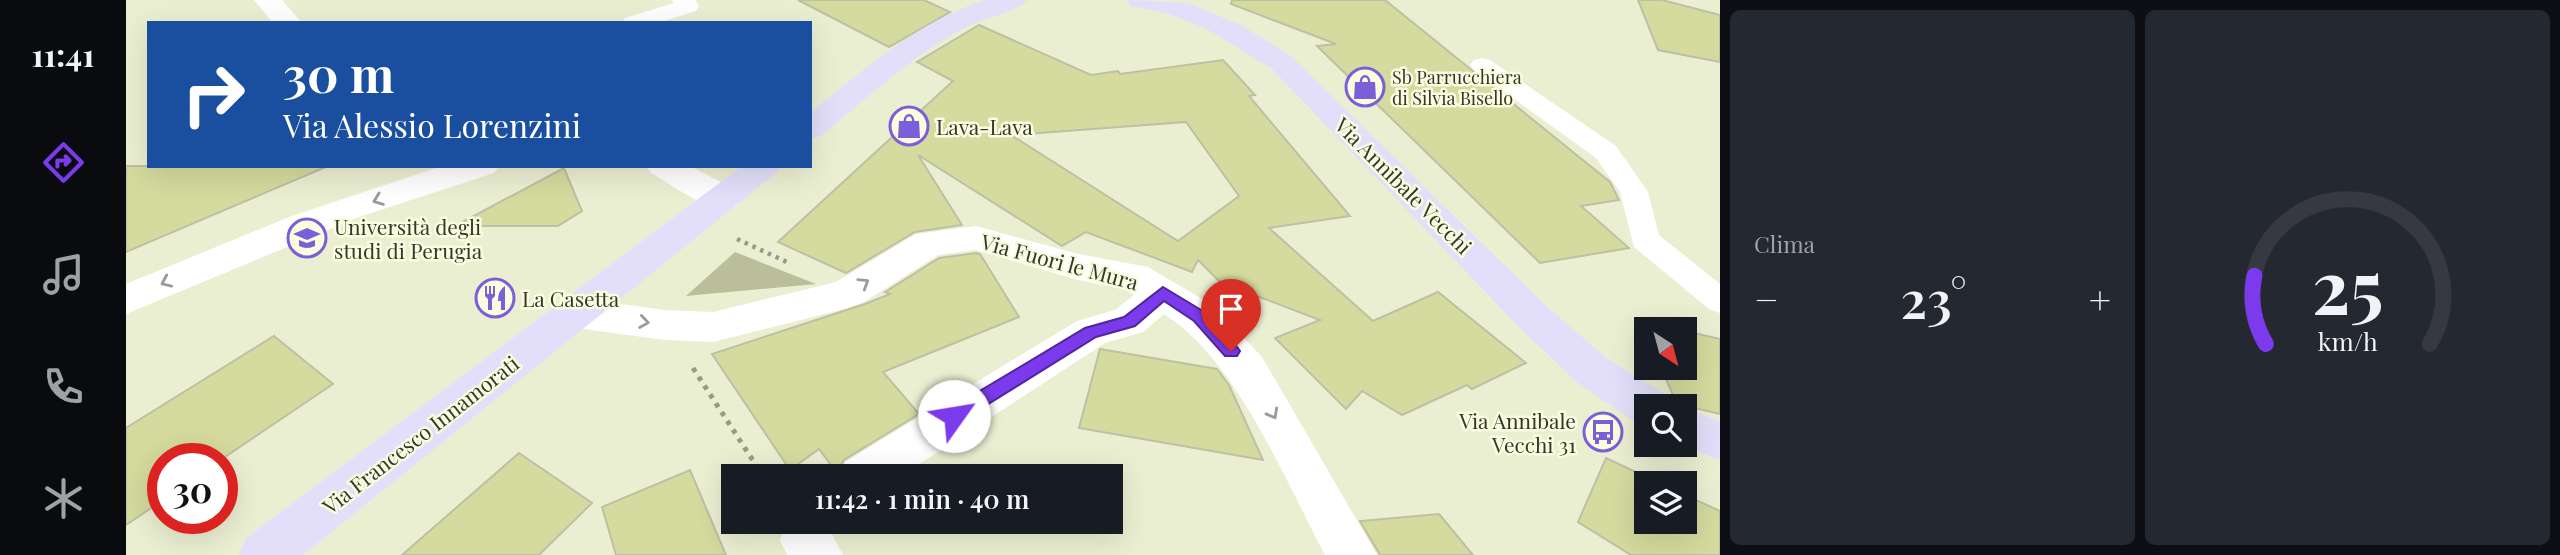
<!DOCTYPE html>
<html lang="it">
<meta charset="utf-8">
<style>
:root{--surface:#171b24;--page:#242831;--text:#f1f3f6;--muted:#9ea1a6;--line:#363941;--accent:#7c3aed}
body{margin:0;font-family:"Playfair Display",serif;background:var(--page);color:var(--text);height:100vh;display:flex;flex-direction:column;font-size:26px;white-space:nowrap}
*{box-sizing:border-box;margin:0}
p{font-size:23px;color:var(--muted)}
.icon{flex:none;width:38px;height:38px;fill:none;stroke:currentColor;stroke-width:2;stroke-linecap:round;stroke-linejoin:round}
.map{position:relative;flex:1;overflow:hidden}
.sheet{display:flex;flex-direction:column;gap:10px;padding:10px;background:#0d0f14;width:840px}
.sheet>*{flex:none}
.banner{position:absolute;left:21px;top:21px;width:665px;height:147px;border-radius:0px;box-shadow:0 7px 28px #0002;background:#1a4fa0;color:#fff;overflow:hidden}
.needle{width:46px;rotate:144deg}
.controls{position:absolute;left:1508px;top:317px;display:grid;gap:14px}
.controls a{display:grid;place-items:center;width:63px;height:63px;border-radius:0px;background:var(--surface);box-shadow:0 7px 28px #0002;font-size:35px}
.speed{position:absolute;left:21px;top:443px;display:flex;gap:14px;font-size:35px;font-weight:700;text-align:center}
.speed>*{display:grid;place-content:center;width:91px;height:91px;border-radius:50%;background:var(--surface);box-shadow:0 7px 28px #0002;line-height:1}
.speed .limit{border:10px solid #d22;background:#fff;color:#111}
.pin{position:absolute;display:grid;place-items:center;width:60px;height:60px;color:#fff;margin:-72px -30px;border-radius:50% 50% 50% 0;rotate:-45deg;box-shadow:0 0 7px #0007}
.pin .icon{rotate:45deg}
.me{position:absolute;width:77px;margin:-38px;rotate:58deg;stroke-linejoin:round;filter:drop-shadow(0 0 5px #0008)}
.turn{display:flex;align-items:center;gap:24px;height:147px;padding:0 21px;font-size:32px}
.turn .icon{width:91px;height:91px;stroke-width:2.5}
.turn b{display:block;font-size:49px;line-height:60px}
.big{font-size:52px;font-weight:600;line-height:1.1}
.sheet .tile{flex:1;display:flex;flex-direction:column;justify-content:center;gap:10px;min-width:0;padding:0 24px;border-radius:10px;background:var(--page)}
.sheet .dial{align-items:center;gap:0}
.dial svg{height:182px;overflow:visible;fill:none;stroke:var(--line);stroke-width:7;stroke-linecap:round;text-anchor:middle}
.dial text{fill:var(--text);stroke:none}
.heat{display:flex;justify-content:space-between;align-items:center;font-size:38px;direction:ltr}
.sheet .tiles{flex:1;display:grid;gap:10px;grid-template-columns:repeat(2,1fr)}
.trip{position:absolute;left:595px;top:464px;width:402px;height:70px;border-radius:0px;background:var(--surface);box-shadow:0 7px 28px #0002;font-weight:600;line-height:70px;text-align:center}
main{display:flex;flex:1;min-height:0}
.dock{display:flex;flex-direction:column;width:126px;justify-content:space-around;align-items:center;background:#090b0e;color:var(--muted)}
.dock .icon{width:49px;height:49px}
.dock .active{color:var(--accent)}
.dock b{font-size:32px;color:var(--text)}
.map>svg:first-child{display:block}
.green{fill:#babe99}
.building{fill:#d5db9e;stroke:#bdc0a5;stroke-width:2;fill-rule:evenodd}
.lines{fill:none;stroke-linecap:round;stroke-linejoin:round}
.path-far1{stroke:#979a85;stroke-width:4.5;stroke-dasharray:3.5 5;stroke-linecap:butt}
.path{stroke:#979a85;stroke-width:5;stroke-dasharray:4.5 6;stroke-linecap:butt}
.lane{fill:#fff;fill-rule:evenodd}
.street{fill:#fff;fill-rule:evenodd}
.secondary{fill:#e3dffa;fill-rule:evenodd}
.oneway{stroke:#9a9b96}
.route{fill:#7c3aed;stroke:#51269a;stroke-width:2}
.labels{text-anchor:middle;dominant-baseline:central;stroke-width:5;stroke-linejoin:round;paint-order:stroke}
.far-poi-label{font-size:18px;fill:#36372c;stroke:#f9fcdf;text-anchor:start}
.poi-label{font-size:21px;fill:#36372c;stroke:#f9fcdf;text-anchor:start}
.street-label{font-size:21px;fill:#36372c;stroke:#f9fcdf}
</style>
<main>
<nav class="dock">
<b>11:41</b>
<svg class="icon active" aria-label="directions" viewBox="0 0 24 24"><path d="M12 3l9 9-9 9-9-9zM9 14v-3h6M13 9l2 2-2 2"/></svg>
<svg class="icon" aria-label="music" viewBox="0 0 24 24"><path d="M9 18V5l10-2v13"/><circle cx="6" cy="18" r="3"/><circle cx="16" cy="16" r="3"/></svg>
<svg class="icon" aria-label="phone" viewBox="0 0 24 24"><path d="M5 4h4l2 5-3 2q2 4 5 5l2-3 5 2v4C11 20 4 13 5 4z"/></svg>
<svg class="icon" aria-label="climate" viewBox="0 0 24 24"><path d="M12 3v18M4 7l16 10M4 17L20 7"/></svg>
</nav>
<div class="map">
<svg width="1594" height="555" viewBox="0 0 1594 555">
<rect width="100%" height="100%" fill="#ebefd2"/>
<polygon class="green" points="609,252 690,284 560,296"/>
<g class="building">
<polygon points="672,0 798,0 824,12 763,47"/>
<polygon points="1106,0 1259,0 1484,182 1493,200 1455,206 1503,248 1414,263 1191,46 1210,44 1105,4"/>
<polygon points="1512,0 1536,0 1594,15 1594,62 1532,50"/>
<path d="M853 25 965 75 992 71 994 74 1097 60 1129 95 1123 96 1224 216 1143 228 1247 321 1312 292 1400 363 1346 389 1341 385 1276 415 1236 391 1220 409 1149 338 1194 320 1094 282 1072 260 1066 272 960 232 936 246 792 155 836 225 789 232 720 273 652 242 827 81 791 62ZM1060 122 1113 196 1052 241 885 135Z"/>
<polygon points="0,166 202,166 0,252"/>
<polygon points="438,168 456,211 432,226 329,226"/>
<polygon points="850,253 854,254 893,317 757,372 793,414 718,460 711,473 693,449 664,470 586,354 739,304 764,294 759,292 813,258"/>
<polygon points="1559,331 1594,339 1594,414 1551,404 1535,368 1559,368"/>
<polygon points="148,336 207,384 96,459 37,458 37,500 0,525 0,428"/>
<polygon points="974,349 1091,369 1103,385 1137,460 953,428"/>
<polygon points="393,453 466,503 413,555 276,555"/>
<polygon points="1480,458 1533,483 1521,483 1521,522 1559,522 1559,495 1594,511 1594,555 1505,555 1452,522"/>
<polygon points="564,470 600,555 490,555 476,507"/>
<polygon points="1313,514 1347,555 1254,555 1234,521"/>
</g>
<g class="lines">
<polyline class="path-far1" points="611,239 663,263"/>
<polyline class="path" points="567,368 637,476"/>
<g class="lane">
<polygon points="546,0 569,0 573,6 570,11 531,23 496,23 499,18 548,3"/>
<polygon points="1356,58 1364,60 1490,146 1522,192 1533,235 1594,284 1594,313 1583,309 1508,247 1494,192 1470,158 1348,70 1344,65 1348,60"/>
</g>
<g class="street">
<polygon points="128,0 156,0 176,23 147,23"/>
<polygon points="316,166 373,166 368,173 233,217 0,314 0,284 163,217"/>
<path d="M520 166H564L610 190 616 198 610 206C582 214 550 187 525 173Z"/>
<path d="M850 226 952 254 1022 267 1088 306 1136 357 1251 555H1199C1159 480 1110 359 1038 314L1017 332 979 343 775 476H712L719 462 951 321 989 310 1008 295 998 289 952 280 850 250 812 255 738 302 718 309 587 342 539 340 450 328 436 323 430 313 436 303 450 298 539 310 587 312 710 282 790 234Z"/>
<polygon points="661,522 710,522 706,534 717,555 661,555 654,540"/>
</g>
<g class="secondary">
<path d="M860 0H901C893 11 853 20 838 28 785 57 741 98 695 136L684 139V113C738 70 793 20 860 0Z"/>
<polygon points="1001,0 1062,3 1115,25 1165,56 1419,305 1483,360 1537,393 1543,406 1521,406 1521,424 1505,419 1453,384 1391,325 1145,68 1079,28 1043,14 1005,6"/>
<polygon points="616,166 655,166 650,173 177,555 113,555 120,538"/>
<polygon points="1559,408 1594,421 1594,460 1554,444 1559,444"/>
</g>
</g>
<defs><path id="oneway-chevron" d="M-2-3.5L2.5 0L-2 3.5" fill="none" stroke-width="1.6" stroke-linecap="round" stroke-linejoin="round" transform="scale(1.75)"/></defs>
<g class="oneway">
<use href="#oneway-chevron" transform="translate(252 200) rotate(159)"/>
<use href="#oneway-chevron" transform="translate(40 282) rotate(156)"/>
<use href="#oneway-chevron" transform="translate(738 283) rotate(-32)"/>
<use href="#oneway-chevron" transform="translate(518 322) rotate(8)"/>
<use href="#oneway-chevron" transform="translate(1147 414) rotate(61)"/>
</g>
<polygon class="route" points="1037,287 1080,313 1111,347 1114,351 1111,356 1099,356 1068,321 1038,301 1009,326 970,337 835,421 822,421 819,416 822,410 959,328 998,317"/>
<defs>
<symbol id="shop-ring" viewBox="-11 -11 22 22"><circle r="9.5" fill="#f9fcdf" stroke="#7b5fd9" stroke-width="1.5"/><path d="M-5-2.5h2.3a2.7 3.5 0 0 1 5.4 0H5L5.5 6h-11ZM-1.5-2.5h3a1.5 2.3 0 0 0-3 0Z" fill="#7b5fd9"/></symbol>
<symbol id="university-ring" viewBox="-11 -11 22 22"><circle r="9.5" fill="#f9fcdf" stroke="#7b5fd9" stroke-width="1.5"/><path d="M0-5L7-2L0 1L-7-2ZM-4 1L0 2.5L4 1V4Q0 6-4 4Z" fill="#7b5fd9"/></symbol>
<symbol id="restaurant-ring" viewBox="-11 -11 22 22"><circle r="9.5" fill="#f9fcdf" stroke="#7b5fd9" stroke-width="1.5"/><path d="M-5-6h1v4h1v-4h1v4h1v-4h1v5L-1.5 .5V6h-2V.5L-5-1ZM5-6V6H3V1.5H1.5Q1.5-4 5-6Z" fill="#7b5fd9"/></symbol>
<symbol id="bus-ring" viewBox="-11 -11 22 22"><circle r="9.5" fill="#f9fcdf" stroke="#7b5fd9" stroke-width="1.5"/><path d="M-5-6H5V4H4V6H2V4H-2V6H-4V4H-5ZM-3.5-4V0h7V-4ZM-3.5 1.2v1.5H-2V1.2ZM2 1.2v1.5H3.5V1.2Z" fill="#7b5fd9"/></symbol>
</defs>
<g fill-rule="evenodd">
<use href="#shop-ring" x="1217" y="65" width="44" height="44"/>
<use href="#shop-ring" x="761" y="104" width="44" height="44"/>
<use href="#university-ring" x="159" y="216" width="44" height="44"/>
<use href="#restaurant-ring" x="347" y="276" width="44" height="44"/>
<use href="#bus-ring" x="1455" y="410" width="44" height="44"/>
</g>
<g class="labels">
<g class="far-poi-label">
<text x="1266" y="77">Sb Parrucchiera<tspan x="1266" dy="21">di Silvia Bisello</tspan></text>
</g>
<g class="poi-label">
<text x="810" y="126">Lava-Lava</text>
<text x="208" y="226">Università degli<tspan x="208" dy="24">studi di Perugia</tspan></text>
<text x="396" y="298">La Casetta</text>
<text x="1450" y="420" text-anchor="end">Via Annibale<tspan x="1450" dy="24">Vecchi 31</tspan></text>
</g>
<g class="street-label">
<text transform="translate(1278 185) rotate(45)">Via Annibale Vecchi</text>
<text transform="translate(934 261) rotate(15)">Via Fuori le Mura</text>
<text transform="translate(294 434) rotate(-38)">Via Francesco Innamorati</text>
</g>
</g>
</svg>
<div class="controls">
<a><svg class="needle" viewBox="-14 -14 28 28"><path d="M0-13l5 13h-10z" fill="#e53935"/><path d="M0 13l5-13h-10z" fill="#9ea1a6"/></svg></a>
<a><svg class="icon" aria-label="search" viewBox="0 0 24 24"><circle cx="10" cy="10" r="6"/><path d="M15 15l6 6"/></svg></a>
<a><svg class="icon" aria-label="layers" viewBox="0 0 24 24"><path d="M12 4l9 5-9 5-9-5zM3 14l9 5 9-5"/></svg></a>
</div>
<div class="speed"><div class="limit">30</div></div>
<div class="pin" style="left:1105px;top:351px;background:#d93025"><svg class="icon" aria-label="arrive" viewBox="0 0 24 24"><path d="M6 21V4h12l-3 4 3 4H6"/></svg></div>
<svg class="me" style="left:828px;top:416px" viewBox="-20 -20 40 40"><circle r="19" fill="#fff"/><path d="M0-13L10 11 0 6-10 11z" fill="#7c3aed"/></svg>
<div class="trip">11:42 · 1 min · 40 m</div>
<div class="banner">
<div class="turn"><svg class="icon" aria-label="right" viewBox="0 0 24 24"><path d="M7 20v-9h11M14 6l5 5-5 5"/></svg><div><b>30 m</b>Via Alessio Lorenzini</div></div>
</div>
</div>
<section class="sheet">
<div class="tiles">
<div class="tile"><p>Clima</p>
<div class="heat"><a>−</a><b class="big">23°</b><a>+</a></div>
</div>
<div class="tile dial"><svg viewBox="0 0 100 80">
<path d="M14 69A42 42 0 1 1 86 69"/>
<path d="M14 69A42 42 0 0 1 9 39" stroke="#7c3aed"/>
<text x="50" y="56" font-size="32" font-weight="700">25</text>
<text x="50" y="72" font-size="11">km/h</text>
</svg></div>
</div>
</section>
</main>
